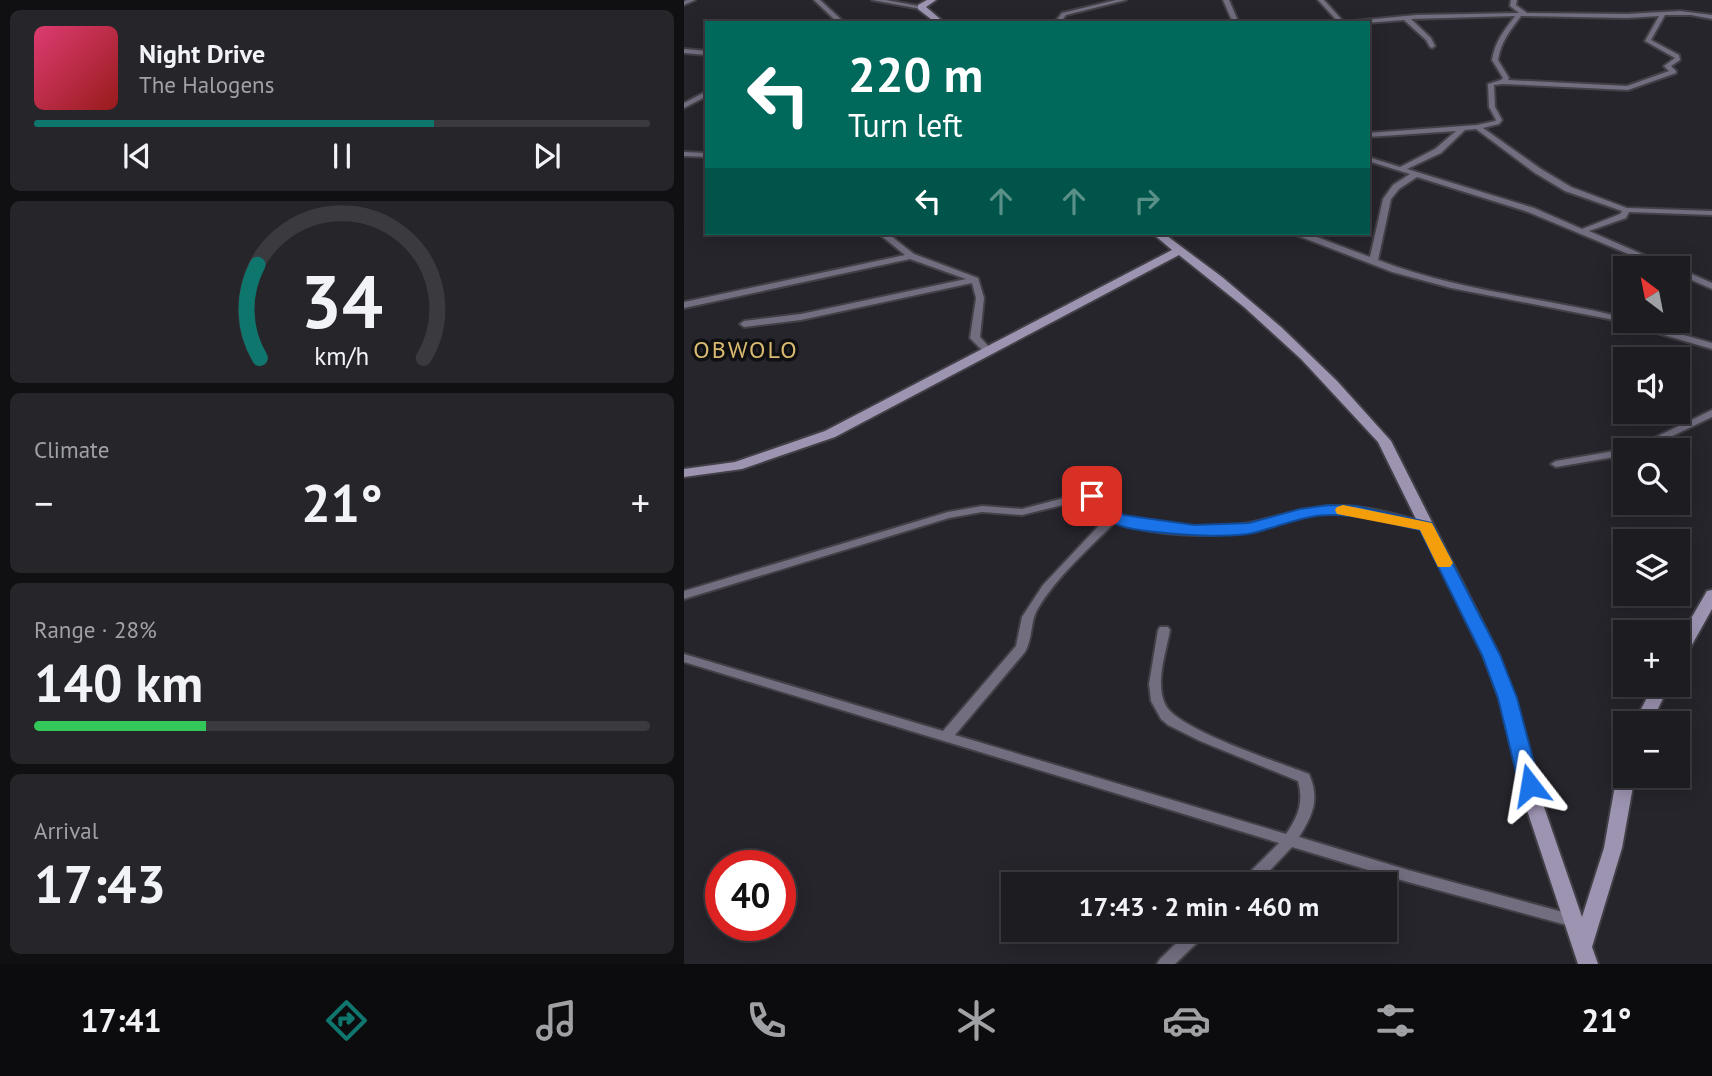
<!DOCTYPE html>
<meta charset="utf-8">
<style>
:root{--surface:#1d1c21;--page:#25252a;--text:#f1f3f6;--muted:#a0a1a5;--line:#3b3a3f;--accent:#0f766e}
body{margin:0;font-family:"PT Sans",sans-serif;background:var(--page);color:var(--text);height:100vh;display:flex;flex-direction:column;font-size:26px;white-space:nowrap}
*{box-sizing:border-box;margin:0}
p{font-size:23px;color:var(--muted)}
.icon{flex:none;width:38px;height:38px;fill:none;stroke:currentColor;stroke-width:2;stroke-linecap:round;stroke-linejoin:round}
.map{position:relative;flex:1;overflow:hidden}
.drawer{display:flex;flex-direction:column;gap:10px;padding:10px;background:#100f12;width:684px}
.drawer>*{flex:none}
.guide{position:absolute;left:21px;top:21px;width:665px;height:214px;border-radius:0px;box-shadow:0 4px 18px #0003,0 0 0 2px var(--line);background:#00695c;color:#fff;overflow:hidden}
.needle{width:46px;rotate:328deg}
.fabs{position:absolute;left:929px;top:256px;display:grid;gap:14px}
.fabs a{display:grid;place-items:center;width:77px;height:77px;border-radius:0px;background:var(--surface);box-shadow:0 4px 18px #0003,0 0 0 2px var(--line);font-size:35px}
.speed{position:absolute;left:21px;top:850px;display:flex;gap:14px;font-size:35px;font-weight:700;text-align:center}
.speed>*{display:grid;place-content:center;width:91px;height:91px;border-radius:50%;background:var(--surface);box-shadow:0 4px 18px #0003,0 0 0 2px var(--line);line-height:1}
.speed .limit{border:10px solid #d22;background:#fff;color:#111}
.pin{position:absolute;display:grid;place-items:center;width:60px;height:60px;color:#fff;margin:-30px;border-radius:14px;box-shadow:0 4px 10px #0006}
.me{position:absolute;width:77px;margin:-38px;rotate:346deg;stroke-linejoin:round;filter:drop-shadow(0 0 5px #0008)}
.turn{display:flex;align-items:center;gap:24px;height:147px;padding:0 28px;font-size:32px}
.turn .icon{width:91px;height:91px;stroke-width:2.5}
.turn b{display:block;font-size:49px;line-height:60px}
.lanes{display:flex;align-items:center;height:66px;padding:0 28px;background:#0003;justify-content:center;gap:35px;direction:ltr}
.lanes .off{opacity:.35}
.big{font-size:52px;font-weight:800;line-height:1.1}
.drawer .widget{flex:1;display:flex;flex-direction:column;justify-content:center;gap:10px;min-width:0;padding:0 24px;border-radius:10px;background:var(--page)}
.drawer .dial{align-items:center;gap:0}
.dial svg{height:182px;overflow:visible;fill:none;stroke:var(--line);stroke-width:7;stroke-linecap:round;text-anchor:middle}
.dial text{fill:var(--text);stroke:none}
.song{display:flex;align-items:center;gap:21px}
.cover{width:84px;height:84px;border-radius:10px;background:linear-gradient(135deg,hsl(340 70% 55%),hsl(0 70% 35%))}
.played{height:7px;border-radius:4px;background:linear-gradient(90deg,var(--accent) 65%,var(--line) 65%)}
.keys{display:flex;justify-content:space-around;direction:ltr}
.heat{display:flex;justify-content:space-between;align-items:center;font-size:38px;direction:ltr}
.charge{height:10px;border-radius:5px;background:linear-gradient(90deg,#34c759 28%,var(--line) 0)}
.trip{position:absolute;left:317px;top:872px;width:396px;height:70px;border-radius:0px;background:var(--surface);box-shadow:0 4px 18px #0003,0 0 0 2px var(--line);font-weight:800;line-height:70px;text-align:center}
.tabs{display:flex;height:112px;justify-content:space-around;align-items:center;background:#0c0b0d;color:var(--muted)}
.tabs .icon{width:49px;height:49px}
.tabs .current{color:var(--accent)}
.tabs b{font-size:32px;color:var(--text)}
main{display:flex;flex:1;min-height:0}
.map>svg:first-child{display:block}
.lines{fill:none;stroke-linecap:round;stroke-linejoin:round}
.street-casing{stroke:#424046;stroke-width:4}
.secondary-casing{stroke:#424046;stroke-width:4}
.street{fill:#726d7f;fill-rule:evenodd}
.secondary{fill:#9d94b2;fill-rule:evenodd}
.route{fill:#1a73e8;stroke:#114b97;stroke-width:2}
.slow{fill:#f59e0b}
.labels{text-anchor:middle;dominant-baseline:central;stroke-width:7;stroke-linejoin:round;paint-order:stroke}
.quarter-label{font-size:24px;letter-spacing:2px;fill:#d8bb70;stroke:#100f12}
</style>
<main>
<section class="drawer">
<div class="widget">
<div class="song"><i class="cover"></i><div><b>Night Drive</b><p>The Halogens</p></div></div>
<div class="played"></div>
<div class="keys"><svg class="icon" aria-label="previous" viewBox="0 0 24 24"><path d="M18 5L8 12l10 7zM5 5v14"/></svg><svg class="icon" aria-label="pause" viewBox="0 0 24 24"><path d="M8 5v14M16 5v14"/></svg><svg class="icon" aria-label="next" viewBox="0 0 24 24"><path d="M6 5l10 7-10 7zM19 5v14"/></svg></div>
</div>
<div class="widget dial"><svg viewBox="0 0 100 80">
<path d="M14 69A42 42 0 1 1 86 69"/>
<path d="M14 69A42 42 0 0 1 13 28" stroke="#0f766e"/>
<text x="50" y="56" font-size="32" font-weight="700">34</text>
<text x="50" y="72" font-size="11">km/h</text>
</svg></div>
<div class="widget"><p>Climate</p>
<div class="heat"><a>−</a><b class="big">21°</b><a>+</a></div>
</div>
<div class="widget"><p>Range · 28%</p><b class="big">140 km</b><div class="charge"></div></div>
<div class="widget"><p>Arrival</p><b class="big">17:43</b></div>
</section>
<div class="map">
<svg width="1028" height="964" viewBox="0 0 1028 964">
<rect width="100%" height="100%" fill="#27252c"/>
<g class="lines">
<defs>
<g id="street">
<polygon points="3,0 11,0 0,5 0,1"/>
<polygon points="130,0 136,0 161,23 154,23"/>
<polygon points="188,0 202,0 240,7 237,9"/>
<polygon points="432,0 442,0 382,15 376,23 370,23 378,13"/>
<polygon points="539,0 545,0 555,23 549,23"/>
<path d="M634 0H640L660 22 732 15 835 13 826 6 827 0H833L832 5 843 13 943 14 996 11 1028 15V19L1007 15H981L967 40 995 55 996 60 987 66 992 71V73L944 90 819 84 810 85 811 107 818 120 815 124 799 128 857 169 887 187 943 208 1028 211V215L945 212 942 218 905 231 990 268H978L844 212 733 177 715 189 707 199 694 260C769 289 851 297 929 315L942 319V320H947L1028 343V349L925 319 767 288 708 272 612 235 611 233H622L686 257 699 199 709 185 726 174 684 161V157L716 167 751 149 772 131 684 137V133L793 125 811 121 812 120 805 107 804 84 817 80 819 78 808 60C811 41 820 31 831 16L727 19 747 38 751 46 748 48 746 47 742 40 720 20 682 23H655ZM837 16 943 18 975 16 961 41 991 58 980 66 985 71 943 86 824 80 825 78 814 60C817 41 826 31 837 16ZM792 129 851 173 881 191 938 211 936 214 898 229 850 208 723 169 757 153 781 130Z"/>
<polygon points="0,49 23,51 23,55 0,53"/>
<polygon points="23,91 23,96 0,108 0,103"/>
<polygon points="0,152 23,153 23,157 0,156"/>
<polygon points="194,233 203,233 230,254 294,278 300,298 296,337 306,348 308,350 306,352 300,352 286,338 292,298 288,283 117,320 60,327 56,324 60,321 117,314 282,279 226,259 0,308 0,302 221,255"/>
<polygon points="994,268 1028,283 1028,289 994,274"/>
<polygon points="1028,410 1028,417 959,450 942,450 942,455 872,467 867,464 872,461 942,449 945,450"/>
<path d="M403 492C419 497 426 512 441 518 479 527 521 531 560 524 591 518 623 506 655 506 686 506 717 516 746 524L747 526 742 529C713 523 683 512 653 513 622 513 593 524 563 530 523 539 470 535 431 522 404 550 373 576 353 610 346 623 349 638 341 652L271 735 602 834C614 817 620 802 614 781L516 741 484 725 477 719 467 701 465 684 474 630 476 627H484L486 630C482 653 471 682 481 704 491 729 597 763 625 774 636 799 629 815 615 837L724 870 890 915 895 917 897 921 895 925 890 927 724 882 608 847 573 884H556L558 880 595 843 0 662V654L259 731 332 646 338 617 359 585 423 517 403 499 338 515 298 512 265 518 0 599V591L264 512 298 506 338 509Z"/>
<polygon points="507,929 524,929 522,934 491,964 473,964 476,959"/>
</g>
<g id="secondary">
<polygon points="243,0 252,0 242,7 261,23 252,23 234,9 234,5"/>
<polygon points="468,233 479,233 538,277 597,327 653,381 707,441 815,655 831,698 860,807 898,917 920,848 933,774 936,769 942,767 942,775 951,775 938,848 908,947 914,964 894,964 842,807 815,698 799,655 694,442 617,359 560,307 495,255 151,437 58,469 0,477 0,469 51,462 141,431 488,250"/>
<polygon points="1028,590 1028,609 1000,659 994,661 994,641 1023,591"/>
<polygon points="970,684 986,684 967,723 950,723"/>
</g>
</defs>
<use href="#street" class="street-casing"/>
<use href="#secondary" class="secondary-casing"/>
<use href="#street" class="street"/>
<use href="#secondary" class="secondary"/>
</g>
<path class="route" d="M408 491 413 492 427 507 440 515 510 525 565 523 616 509 645 505 672 506 748 523 816 655 833 698 856 785 853 791 846 793 838 791 835 785 814 698 798 655 736 530C707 524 676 514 646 515 620 515 594 527 569 533 542 539 456 534 431 524 418 519 408 507 400 496L402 492Z"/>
<polygon class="slow" points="659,505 748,523 769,563 766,567 754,567 736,530 653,514 651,510 653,507"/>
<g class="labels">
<g class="quarter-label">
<text x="62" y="349">OBWOLO</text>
</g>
</g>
</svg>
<div class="fabs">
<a><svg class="needle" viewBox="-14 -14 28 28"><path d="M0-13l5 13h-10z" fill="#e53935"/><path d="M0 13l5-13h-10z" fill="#a0a1a5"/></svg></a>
<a><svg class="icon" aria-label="sound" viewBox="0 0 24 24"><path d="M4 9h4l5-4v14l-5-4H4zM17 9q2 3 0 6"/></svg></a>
<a><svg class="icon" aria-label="search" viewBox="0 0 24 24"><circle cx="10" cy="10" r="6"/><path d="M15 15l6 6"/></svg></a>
<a><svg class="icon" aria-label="layers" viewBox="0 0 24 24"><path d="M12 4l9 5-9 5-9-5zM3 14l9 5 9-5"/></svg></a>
<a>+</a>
<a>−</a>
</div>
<div class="speed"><div class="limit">40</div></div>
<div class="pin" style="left:408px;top:496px;background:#d93025"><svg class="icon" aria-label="arrive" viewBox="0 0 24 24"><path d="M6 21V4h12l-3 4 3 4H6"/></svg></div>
<svg class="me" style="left:846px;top:785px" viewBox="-20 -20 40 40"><path d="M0-17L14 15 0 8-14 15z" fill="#1a73e8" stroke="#fff" stroke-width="4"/></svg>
<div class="trip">17:43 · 2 min · 460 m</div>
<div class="guide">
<div class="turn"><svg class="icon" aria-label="left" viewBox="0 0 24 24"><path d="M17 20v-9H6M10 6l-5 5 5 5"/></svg><div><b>220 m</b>Turn left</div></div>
<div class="lanes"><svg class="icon" aria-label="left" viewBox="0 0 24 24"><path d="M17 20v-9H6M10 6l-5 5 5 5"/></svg><svg class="icon off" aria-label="ahead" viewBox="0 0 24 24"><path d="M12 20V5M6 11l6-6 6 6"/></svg><svg class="icon off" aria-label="ahead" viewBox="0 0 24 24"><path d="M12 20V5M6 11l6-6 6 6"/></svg><svg class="icon off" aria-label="right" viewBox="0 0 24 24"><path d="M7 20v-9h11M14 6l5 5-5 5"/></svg></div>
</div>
</div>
</main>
<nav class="tabs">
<b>17:41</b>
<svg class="icon current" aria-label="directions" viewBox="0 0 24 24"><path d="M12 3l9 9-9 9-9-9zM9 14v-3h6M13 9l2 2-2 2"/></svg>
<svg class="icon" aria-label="music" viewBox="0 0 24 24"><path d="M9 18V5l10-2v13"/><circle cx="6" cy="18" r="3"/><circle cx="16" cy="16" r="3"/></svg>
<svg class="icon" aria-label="phone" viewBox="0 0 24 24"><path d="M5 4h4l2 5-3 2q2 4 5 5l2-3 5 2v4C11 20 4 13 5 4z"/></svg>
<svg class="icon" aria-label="climate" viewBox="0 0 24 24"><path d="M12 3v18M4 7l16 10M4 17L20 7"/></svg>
<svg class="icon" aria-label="car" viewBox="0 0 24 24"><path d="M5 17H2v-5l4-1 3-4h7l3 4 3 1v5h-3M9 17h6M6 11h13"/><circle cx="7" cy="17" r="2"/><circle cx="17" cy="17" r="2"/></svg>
<svg class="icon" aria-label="filters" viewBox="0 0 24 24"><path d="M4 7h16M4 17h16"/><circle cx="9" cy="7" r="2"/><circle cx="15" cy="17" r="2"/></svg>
<b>21°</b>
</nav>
